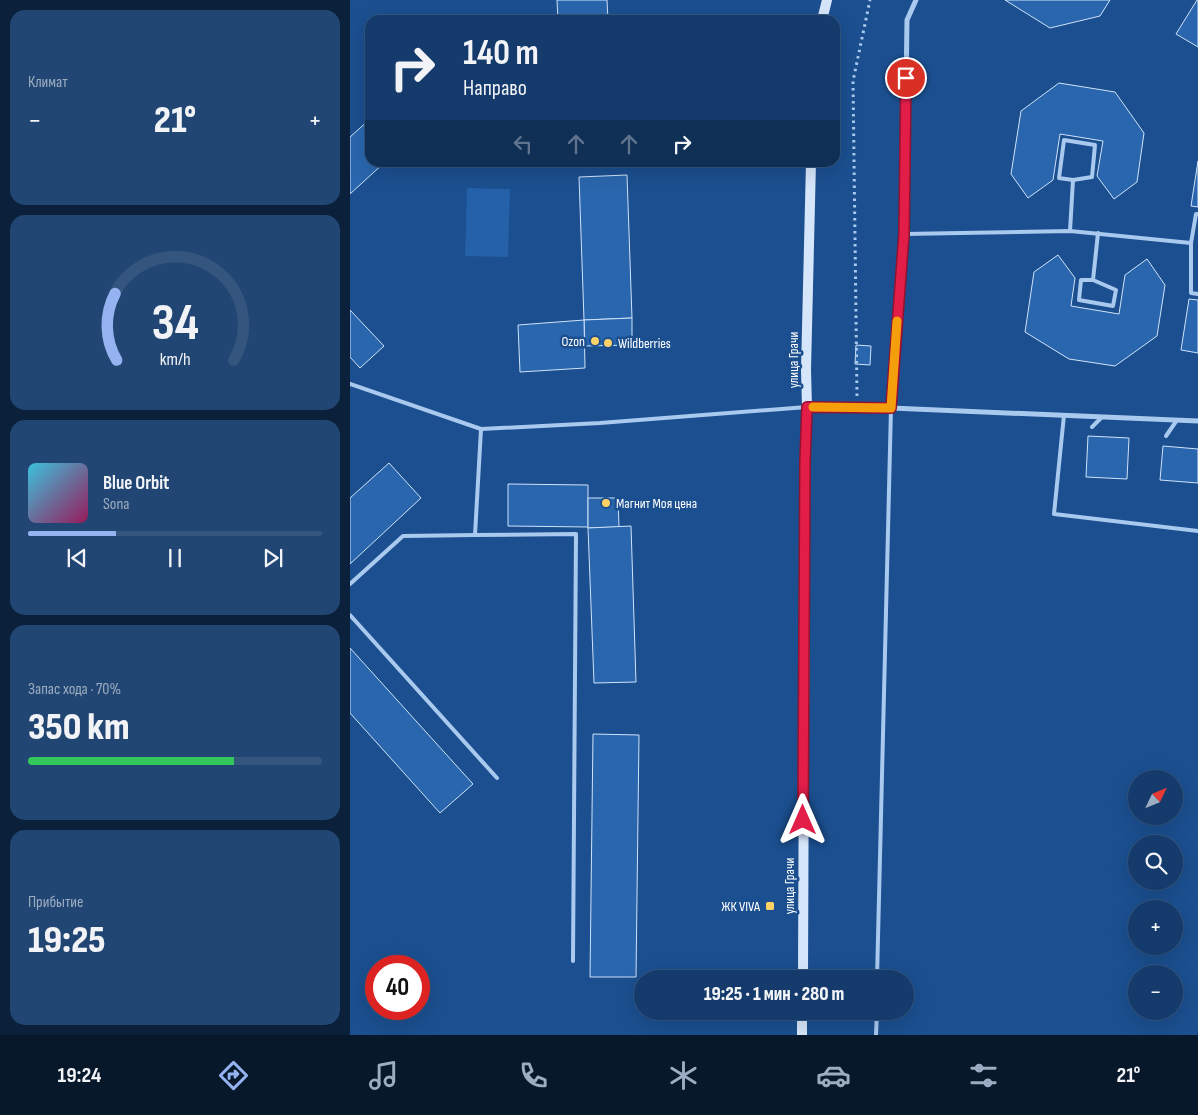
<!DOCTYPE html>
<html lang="ru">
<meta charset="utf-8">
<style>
:root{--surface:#143b6b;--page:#214673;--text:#f1f3f6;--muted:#9dadc1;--line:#33557e;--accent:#95b2f1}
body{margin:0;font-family:"Sofia Sans Condensed",sans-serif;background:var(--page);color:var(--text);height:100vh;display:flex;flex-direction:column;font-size:19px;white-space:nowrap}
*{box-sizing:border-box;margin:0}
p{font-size:16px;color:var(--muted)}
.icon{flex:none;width:28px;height:28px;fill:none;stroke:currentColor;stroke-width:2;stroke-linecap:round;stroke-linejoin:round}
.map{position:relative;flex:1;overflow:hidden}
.drawer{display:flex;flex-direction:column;gap:10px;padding:10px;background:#0b203b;width:350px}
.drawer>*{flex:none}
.guide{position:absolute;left:15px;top:15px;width:475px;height:152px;border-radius:15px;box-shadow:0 5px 20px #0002,0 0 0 1px var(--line);background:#143b6b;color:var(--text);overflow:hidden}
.needle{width:32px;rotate:47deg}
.fabs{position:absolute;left:778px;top:770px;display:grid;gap:10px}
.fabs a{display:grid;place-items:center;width:55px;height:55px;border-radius:50%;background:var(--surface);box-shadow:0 5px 20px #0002,0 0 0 1px var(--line);font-size:25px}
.speed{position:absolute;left:15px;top:955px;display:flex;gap:10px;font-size:25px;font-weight:700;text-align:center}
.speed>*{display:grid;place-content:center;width:65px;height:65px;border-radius:50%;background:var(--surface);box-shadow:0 5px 20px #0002,0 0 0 1px var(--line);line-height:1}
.speed .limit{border:8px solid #d22;background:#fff;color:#111}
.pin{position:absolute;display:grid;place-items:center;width:42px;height:42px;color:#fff;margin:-21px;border:2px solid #fff;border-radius:50%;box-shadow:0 1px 5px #0007}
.me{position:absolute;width:55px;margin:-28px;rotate:0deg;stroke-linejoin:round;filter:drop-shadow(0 0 4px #0008)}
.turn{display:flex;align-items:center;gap:18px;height:105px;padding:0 15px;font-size:22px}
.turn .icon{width:65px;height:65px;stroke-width:2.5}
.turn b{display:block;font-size:35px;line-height:42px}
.lanes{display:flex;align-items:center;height:48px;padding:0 15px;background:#0003;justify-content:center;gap:25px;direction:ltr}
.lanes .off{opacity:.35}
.big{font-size:38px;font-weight:800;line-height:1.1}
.drawer .card{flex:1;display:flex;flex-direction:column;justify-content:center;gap:8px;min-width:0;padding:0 18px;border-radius:15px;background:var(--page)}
.drawer .dial{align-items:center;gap:0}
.dial svg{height:130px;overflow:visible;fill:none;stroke:var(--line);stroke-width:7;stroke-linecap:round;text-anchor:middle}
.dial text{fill:var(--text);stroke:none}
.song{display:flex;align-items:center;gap:15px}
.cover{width:60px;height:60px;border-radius:8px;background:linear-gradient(135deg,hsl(190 70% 55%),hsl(330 70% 35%))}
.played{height:5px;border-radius:2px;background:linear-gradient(90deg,var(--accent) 30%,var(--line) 30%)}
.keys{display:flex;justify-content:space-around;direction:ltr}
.heat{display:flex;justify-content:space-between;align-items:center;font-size:28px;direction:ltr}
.charge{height:8px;border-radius:4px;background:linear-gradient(90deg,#34c759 70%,var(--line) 0)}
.trip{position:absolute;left:284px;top:970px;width:280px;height:50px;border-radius:25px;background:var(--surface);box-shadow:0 5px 20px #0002,0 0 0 1px var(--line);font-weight:800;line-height:50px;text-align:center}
.menu{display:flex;height:80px;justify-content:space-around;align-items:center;background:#08182b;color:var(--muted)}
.menu .icon{width:35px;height:35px}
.menu .current{color:var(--accent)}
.menu b{font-size:22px;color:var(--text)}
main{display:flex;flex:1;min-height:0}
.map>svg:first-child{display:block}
.green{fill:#2461a8}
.building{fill:#2a66ad;stroke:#cfe3fa}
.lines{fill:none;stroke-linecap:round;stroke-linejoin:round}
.path{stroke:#a9c9ee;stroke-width:3;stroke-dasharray:2.5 4;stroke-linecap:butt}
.lane{stroke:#a9c9ee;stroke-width:4}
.street{stroke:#a9c9ee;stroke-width:5}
.secondary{stroke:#d6e6fa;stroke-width:10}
.route-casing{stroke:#92132f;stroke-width:12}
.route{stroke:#e11d48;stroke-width:9}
.slow{stroke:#f59e0b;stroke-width:9}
.poi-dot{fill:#ffd166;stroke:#1b4f8f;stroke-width:2}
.labels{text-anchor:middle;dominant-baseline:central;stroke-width:5;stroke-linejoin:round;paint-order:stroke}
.poi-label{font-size:14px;fill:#fff;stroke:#1b4f8f;text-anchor:end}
.street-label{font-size:14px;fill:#fff;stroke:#1b4f8f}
</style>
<main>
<section class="drawer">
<div class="card"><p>Климат</p>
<div class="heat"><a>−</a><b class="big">21°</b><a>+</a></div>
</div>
<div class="card dial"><svg viewBox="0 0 100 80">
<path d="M14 69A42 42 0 1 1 86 69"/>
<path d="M14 69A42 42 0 0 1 13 28" stroke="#95b2f1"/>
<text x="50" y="56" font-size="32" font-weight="700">34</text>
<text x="50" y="72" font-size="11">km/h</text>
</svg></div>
<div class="card">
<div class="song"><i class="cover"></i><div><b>Blue Orbit</b><p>Sona</p></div></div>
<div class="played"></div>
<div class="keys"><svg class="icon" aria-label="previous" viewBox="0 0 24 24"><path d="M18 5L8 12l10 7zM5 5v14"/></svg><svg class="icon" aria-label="pause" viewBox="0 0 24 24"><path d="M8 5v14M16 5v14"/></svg><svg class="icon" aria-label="next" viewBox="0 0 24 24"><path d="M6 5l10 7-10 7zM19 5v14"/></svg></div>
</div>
<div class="card"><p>Запас хода · 70%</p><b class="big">350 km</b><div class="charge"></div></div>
<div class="card"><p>Прибытие</p><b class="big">19:25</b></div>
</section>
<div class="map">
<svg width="848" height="1035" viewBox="0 0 848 1035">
<rect width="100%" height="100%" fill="#1b4f8f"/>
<polygon class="green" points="117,188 160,189 158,257 115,256"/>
<g class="building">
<polygon points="207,0 257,0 258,20 208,20"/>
<polygon points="655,0 760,0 750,16 700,28"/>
<polygon points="847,0 848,0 848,47 826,34"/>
<polygon points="709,83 765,92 794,133 787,182 764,199 747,176 753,141 710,134 703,180 678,198 661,174 671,111"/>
<polygon points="20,119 20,162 35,162 0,194 0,137"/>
<polygon points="848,161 848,207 841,206"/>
<polygon points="277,175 282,318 234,320 229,177"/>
<polygon points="708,255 725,278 721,306 769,314 775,275 797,259 815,285 807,336 765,366 719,359 675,332 684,272"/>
<polygon points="839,299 848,300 848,353 831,350"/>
<polygon points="0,310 34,346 10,368 0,357"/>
<polygon points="282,318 282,345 235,346 234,320"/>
<polygon points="234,320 235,368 170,372 168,325"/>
<polygon points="506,345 521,346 520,365 505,364"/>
<polygon points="738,436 779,438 777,479 736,477"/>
<polygon points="813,446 848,449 848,483 810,480"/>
<polygon points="39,463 71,498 0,564 0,498"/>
<polygon points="158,484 238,485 238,527 158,526"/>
<polygon points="238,498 268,498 269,527 238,528"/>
<polygon points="281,526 286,682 244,683 238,528"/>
<polygon points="0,648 123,784 90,813 0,713"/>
<polygon points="243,734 289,735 286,977 240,977"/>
</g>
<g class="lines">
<polyline class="path" points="507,396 503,81 520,0"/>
<g class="lane">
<polyline points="720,231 723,180 709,178 714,140 745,145 742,177 723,180"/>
<polyline points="554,234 720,231 841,243 846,214 848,214"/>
<polyline points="841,243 841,293 848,294"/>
<polyline points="743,280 766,290 763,306 729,300 731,280 743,280 748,233"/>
<polyline points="0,384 131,429"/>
<polyline points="714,415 704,514 848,531"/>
<polyline points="742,427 752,417"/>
<polyline points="816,436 827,420"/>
<polyline points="0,584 53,536 125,535"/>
<polyline points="0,615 147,778"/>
<polyline points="223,961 226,534 125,535 131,429 250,423 457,407"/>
<polyline points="527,979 541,408"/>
<polyline points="526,1035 527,1011"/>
</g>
<g class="street">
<polyline points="457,407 541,408 554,234 557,20 566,0"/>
<polyline points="541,408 848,421"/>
</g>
<g class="secondary">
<polyline points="472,20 477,0"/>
<polyline points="453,979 455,462 457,407 456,370 461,162"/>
<polyline points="452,1035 452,1011"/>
</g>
</g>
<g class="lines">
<defs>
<polyline id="route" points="453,820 455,462 457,407 541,408 554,234 556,78"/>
</defs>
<use href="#route" class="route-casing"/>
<use href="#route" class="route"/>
<polyline class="slow" points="463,407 541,408 547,321"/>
</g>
<g class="poi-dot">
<circle cx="245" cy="341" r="5"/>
<circle cx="258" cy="343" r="5"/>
<circle cx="256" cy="503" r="5"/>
<rect x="415" y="901" width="10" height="10" rx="2.5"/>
</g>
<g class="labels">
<g class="poi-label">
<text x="235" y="341">Ozon</text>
<text x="268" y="343" text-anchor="start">Wildberries</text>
<text x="266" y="503" text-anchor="start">Магнит Моя цена</text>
<text x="410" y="906">ЖК VIVA</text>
</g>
<g class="street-label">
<text transform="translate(443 360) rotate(-90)">улица Грачи</text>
<text transform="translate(439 886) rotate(-90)">улица Грачи</text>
</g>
</g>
</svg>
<div class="fabs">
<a><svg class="needle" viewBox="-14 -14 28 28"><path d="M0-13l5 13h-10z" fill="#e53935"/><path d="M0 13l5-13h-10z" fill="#9dadc1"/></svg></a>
<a><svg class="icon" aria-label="search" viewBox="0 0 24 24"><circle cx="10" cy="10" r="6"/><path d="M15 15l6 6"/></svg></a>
<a>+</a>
<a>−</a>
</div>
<div class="speed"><div class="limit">40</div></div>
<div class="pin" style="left:556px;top:78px;background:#d93025"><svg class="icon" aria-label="arrive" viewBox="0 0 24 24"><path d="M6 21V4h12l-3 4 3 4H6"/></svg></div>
<svg class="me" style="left:453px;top:820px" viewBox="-20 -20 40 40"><path d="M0-17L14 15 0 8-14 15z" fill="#e11d48" stroke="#fff" stroke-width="4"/></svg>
<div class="trip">19:25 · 1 мин · 280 m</div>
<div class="guide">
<div class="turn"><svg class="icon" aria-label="right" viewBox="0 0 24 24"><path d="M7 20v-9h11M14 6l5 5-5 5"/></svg><div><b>140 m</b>Направо</div></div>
<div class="lanes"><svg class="icon off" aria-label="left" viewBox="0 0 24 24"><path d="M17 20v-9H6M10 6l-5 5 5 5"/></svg><svg class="icon off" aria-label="ahead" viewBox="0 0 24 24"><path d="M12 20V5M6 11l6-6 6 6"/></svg><svg class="icon off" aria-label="ahead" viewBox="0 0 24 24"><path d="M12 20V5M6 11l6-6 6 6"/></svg><svg class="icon" aria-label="right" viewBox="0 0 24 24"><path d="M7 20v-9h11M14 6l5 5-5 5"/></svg></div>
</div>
</div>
</main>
<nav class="menu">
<b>19:24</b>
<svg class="icon current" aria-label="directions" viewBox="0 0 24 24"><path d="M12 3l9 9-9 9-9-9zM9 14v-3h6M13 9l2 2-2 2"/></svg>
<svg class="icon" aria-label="music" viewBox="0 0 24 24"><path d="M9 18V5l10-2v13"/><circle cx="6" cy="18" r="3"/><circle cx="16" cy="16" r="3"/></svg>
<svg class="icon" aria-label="phone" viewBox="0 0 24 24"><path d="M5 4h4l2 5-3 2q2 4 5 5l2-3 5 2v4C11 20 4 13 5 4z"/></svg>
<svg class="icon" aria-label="climate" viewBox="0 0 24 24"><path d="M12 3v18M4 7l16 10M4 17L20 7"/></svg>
<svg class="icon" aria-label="car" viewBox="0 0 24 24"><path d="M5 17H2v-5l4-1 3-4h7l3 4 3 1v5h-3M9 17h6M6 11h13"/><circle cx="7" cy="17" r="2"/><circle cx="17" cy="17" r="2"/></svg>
<svg class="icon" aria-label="filters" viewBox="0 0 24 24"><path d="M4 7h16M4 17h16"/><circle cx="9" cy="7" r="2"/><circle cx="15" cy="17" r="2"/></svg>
<b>21°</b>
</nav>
